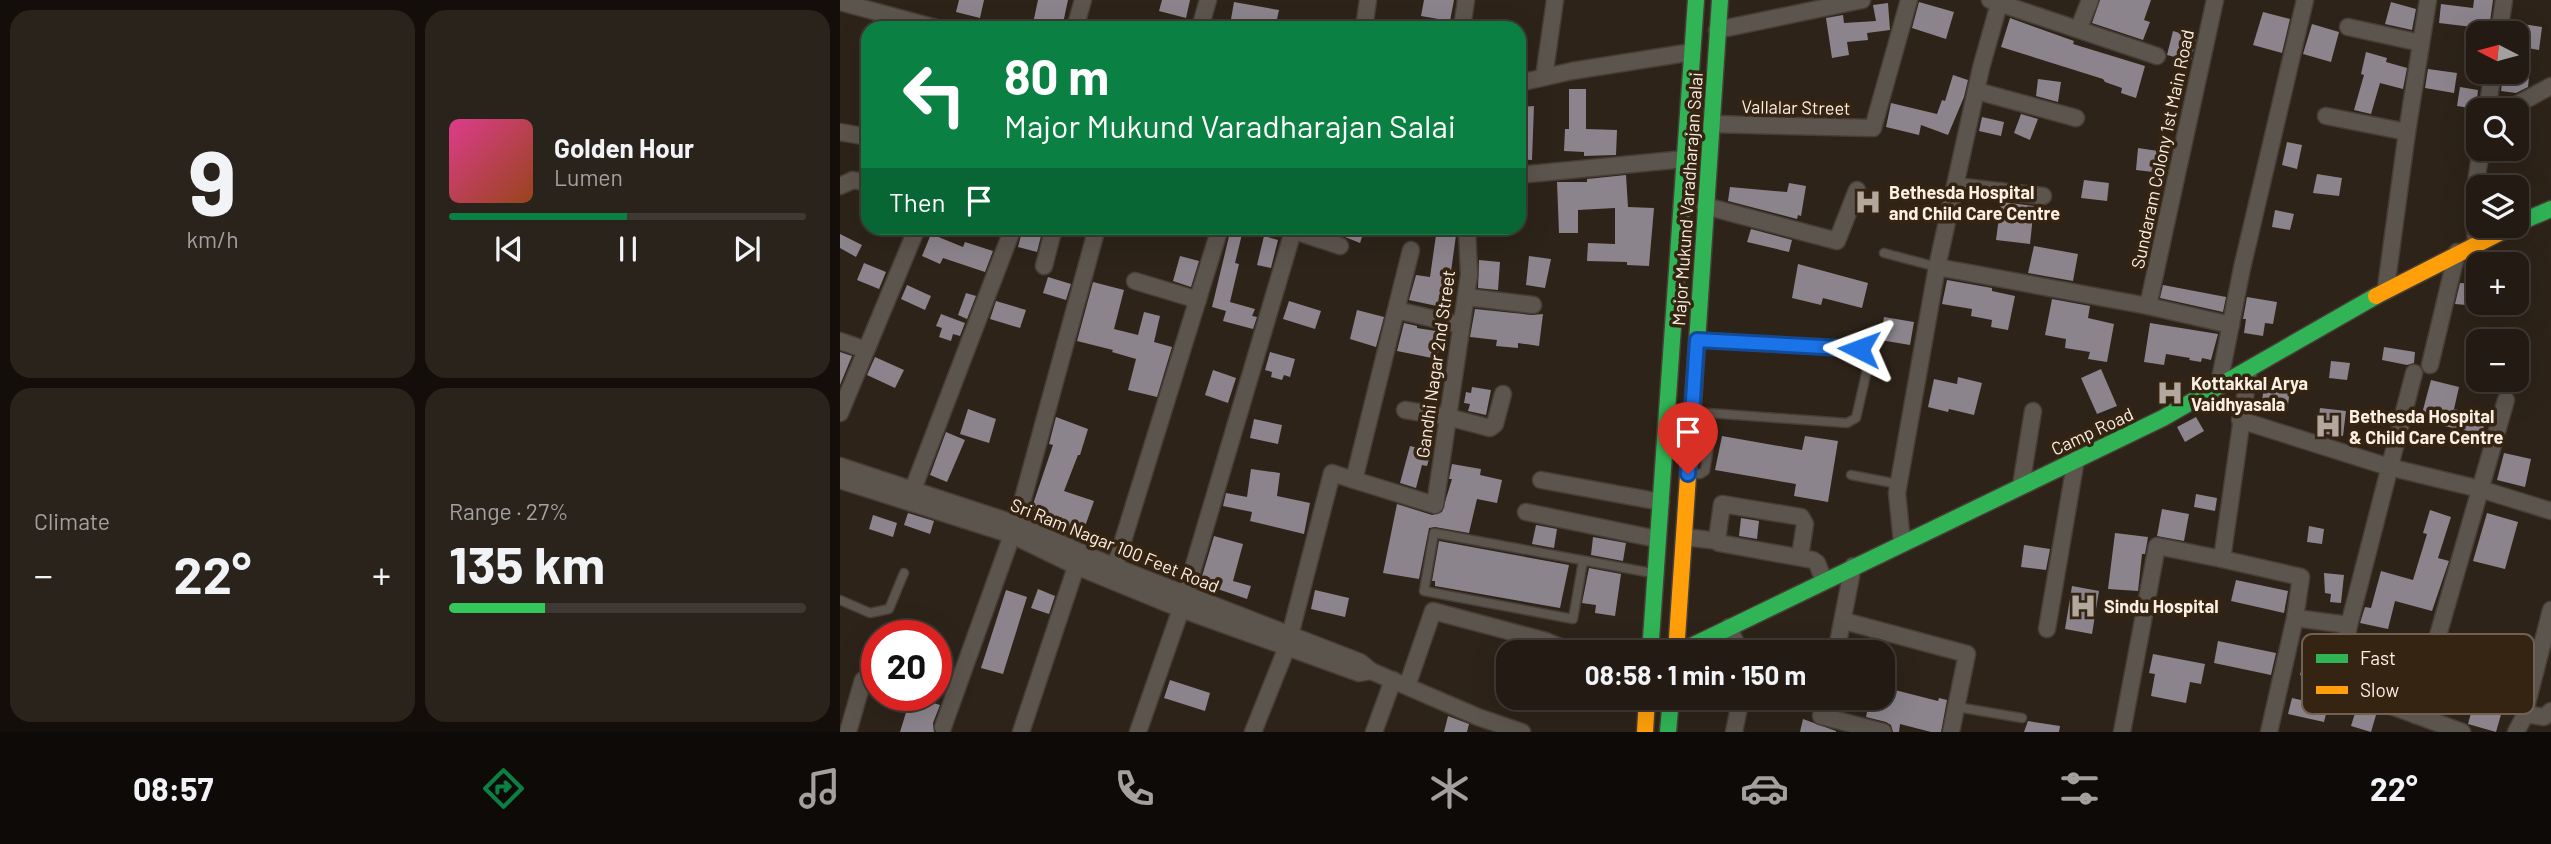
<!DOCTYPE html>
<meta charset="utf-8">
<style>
:root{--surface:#221a13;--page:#2a231c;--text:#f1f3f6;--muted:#a2a1a0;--line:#3f3833;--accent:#0b8043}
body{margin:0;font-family:Barlow,sans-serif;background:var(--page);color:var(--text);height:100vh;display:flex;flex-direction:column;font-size:26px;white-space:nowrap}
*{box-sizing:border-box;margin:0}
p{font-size:23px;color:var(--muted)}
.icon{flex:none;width:38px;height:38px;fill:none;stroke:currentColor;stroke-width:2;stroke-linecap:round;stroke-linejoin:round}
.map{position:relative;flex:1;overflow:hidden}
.sheet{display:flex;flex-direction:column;gap:10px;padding:10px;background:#130e0a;width:840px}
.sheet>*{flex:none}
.hud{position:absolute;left:21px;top:21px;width:665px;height:214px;border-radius:21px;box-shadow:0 7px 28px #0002,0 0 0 2px var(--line);background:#0b8043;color:#fff;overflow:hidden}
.needle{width:46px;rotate:276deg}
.buttons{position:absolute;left:1626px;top:21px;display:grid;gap:14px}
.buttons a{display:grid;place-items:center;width:63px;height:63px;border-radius:14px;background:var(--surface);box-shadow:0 7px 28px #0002,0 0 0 2px var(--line);font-size:35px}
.speed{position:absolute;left:21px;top:620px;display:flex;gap:14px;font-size:35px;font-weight:700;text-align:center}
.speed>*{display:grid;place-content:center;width:91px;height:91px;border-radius:50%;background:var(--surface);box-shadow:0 7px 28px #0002,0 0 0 2px var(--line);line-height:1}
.speed .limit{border:10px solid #d22;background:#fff;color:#111}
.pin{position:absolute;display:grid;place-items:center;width:60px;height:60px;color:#fff;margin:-72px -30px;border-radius:50% 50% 50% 0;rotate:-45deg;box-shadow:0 0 7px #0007}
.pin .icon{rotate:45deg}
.me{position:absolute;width:77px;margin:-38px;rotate:273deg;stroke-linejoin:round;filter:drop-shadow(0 0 5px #0008)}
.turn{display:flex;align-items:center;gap:24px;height:147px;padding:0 28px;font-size:32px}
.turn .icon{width:91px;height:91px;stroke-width:2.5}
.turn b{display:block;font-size:49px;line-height:60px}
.then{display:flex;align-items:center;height:66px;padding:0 28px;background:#0003;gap:14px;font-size:26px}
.big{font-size:52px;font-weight:700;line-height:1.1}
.sheet .card{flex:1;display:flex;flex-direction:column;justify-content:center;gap:10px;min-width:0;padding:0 24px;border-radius:21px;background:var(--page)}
.sheet .dial{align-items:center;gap:0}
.dial b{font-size:91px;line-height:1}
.song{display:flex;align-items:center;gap:21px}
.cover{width:84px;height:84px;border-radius:10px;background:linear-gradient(135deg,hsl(330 70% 55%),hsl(20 70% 35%))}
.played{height:7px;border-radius:4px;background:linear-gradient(90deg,var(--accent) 50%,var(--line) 50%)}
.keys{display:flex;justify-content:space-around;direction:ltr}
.heat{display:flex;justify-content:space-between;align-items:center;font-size:38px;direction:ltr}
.charge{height:10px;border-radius:5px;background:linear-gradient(90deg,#34c759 27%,var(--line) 0)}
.sheet .tiles{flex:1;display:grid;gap:10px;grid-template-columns:repeat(2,1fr)}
.trip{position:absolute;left:656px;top:640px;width:399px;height:70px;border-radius:21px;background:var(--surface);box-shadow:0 7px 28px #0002,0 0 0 2px var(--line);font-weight:700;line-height:70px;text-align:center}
.dock{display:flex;height:112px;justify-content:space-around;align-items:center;background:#0e0a08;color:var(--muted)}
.dock .icon{width:49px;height:49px}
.dock .on{color:var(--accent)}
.dock b{font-size:32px;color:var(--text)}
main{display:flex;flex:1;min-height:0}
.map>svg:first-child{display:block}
.building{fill:#8b848c}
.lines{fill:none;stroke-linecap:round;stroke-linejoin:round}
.lane-casing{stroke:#473e36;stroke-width:11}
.street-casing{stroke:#473e36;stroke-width:19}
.fast-casing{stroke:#473e36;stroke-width:19}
.slow-casing{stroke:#473e36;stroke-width:19}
.lane{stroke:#5c554e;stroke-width:8}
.street{stroke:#5c554e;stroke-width:16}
.fast{stroke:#30b455;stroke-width:16}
.slow{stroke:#ff9f0a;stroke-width:16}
.route-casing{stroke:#114b97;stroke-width:18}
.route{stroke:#1a73e8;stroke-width:12}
.labels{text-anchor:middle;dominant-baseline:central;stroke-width:7;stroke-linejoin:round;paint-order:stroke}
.street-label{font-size:18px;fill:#fbefe4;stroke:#352411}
.poi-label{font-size:18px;font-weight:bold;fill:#fbefe4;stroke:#352411;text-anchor:start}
.key{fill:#352411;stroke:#706150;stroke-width:2}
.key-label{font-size:19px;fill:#fbefe4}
</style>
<main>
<section class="sheet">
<div class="tiles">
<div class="card dial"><b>9</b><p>km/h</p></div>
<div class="card">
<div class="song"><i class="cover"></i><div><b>Golden Hour</b><p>Lumen</p></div></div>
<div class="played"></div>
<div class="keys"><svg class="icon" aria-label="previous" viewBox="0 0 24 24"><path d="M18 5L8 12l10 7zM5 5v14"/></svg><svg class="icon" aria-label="pause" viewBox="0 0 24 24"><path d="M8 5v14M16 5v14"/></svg><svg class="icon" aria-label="next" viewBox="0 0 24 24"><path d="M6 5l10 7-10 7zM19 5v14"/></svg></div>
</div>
<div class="card"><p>Climate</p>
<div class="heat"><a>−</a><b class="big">22°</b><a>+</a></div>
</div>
<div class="card"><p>Range · 27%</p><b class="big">135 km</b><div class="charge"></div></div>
</div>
</section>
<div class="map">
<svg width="1711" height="732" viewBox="0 0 1711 732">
<rect width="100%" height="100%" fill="#2d2319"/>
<g class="building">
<polygon points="119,0 144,0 140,18 116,12"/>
<polygon points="198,0 228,0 222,28 192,28"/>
<polygon points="322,0 350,0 346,18 319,11"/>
<polygon points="584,0 614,0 610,21 581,16"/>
<polygon points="1260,0 1311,0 1304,20 1310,22 1303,40 1252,23"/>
<polygon points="1634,0 1653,0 1649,29 1599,23 1601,4 1633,8"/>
<polygon points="394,2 439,10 435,28 390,25"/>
<polygon points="1079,2 1114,12 1106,39 1072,28"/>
<polygon points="1551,2 1576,9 1572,30 1545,24"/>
<polygon points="1048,3 1050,30 1027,33 1028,40 1007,42 1009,55 992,58 986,18 1003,15 1004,23 1036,21 1033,5"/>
<polygon points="1423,12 1450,19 1442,53 1413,45"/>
<polygon points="1170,18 1234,41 1233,44 1305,66 1296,98 1281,93 1282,88 1265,82 1263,79 1161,47"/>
<polygon points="1676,23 1702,27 1699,50 1676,46"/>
<polygon points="1472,24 1499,32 1491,62 1463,54"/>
<polygon points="1333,31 1356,38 1351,61 1327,55"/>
<polygon points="1526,52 1547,58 1546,62 1567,68 1563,89 1540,83 1531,114 1514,110 1524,75 1521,74"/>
<polygon points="1588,69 1617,73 1614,93 1585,88"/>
<polygon points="1663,74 1689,77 1688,87 1676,93 1661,91"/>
<polygon points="1113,75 1128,80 1124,97 1108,135 1081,125 1079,135 1046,127 1051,103 1097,114 1102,100 1105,101"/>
<polygon points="1198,79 1221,82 1218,102 1196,96"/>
<polygon points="1620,87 1638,90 1636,109 1617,106"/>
<polygon points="729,89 746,89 746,129 777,130 776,155 744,156 744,152 724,151 725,129 729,129"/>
<polygon points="694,106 692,160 679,159 680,107"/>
<polygon points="1181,114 1198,119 1190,140 1174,133"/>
<polygon points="1142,117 1164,122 1161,136 1139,131"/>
<polygon points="1447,142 1462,145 1457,169 1442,165"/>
<polygon points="1298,148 1325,152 1322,173 1296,170"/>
<polygon points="1477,174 1502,178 1499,196 1473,193"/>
<polygon points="786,175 788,207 814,208 809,266 787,265 787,262 747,261 748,243 775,244 775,208 738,210 738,233 719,233 717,182 747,182 747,179"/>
<polygon points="1244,180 1269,183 1267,201 1241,198"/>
<polygon points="949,183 966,186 961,216 958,215 957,219 888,201 890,187 947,192"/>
<polygon points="1161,202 1194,206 1190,244 1156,240"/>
<polygon points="1435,210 1454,214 1450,230 1432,227"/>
<polygon points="183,228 203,228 197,252 178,247"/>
<polygon points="391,228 403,230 395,263 399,264 390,302 415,309 412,316 417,317 413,329 383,321 386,311 372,307"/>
<polygon points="508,228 525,228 520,243 505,237"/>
<polygon points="597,228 617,228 606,308 569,300 576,275 590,277"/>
<polygon points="911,229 952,240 949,252 907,242"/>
<polygon points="0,234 22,245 16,257 0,248"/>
<polygon points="91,234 123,247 125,242 153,251 145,272 103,258 100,264 82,256"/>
<polygon points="424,236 438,240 431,268 417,265"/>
<polygon points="1194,246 1238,254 1233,281 1188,273"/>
<polygon points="340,256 359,261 351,287 333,281"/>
<polygon points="689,256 711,259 705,288 686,285"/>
<polygon points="639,260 660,262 658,290 638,288"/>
<polygon points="24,263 46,272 39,289 17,280"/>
<polygon points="958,264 1028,283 1022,308 983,298 981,305 952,298"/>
<polygon points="208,277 231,284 226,300 203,293"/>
<polygon points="1107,280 1152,288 1152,291 1175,296 1168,330 1151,327 1152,320 1131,316 1132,309 1102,304"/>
<polygon points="253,282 284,290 274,329 298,335 304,312 320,316 314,342 332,347 317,397 288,390 296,359 272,352 273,350 237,341"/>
<polygon points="1620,283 1638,284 1638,306 1615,304"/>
<polygon points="67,285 91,296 85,310 61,299"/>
<polygon points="1323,285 1386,297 1383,312 1320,298"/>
<polygon points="126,293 136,296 127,319 118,315"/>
<polygon points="1407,297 1437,302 1433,324 1425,323 1423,336 1404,333 1406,319 1403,319"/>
<polygon points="1212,299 1250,306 1248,318 1274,324 1267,362 1248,359 1250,352 1225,348 1226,339 1205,335"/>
<polygon points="156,301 186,310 180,328 150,319"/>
<polygon points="449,301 481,311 475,329 443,319"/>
<polygon points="635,309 692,315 703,314 699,346 678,343 678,348 656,346 657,340 630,337"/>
<polygon points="517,310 544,317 536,347 510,339"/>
<polygon points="101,314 125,323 120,336 113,334 111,341 99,337 102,328 96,326"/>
<polygon points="1044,317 1074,322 1070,345 1040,340"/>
<polygon points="564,323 577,326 577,328 602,332 597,359 557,351"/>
<polygon points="1310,323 1378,334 1371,360 1362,358 1361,362 1349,360 1350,358 1326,354 1324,365 1304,362"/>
<polygon points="1544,347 1575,352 1574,363 1567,365 1542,360"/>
<polygon points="0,352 12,356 0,385"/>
<polygon points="430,352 455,359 450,377 444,375 442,380 431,377 432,372 425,370"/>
<polygon points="35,357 64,370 55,388 27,375"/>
<polygon points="1491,361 1510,363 1507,380 1489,378"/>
<polygon points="1261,369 1277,406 1257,414 1241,378"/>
<polygon points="373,370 396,378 388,403 365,395"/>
<polygon points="1118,377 1142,383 1134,415 1109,409 1108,412 1088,407 1094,379 1117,384"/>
<polygon points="1591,380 1619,387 1614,409 1646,417 1642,434 1580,421"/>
<polygon points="1424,385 1450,389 1447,413 1421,410"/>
<polygon points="632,387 651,390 646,415 628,411 630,404 624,403 626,392 631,393"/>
<polygon points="1480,408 1506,411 1503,436 1477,433"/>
<polygon points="128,409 156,419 149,443 120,434"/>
<polygon points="216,417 248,429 240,455 238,455 224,491 254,501 242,535 222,528 224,522 191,510 213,445 209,444"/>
<polygon points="1356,417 1364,431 1345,442 1337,427"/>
<polygon points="414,419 442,425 438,444 410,438"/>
<polygon points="106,432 125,440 107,482 90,475"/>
<polygon points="882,436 962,450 965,436 998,441 988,502 954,496 956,484 875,470"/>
<polygon points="570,446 591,451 587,466 582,465 576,488 560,483"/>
<polygon points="1664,453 1691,459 1685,487 1657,480"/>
<polygon points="612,464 641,469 640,475 662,480 657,503 637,499 629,533 595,527 589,528 579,579 543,573 557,504 592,515 602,512 612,479 609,479"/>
<polygon points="411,469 440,473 437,496 470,503 464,534 410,521 412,512 383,506 386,493 407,497"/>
<polygon points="1356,494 1377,498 1375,511 1354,507"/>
<polygon points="1322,509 1349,514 1344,541 1317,536"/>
<polygon points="1590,510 1611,517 1598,558 1609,561 1592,611 1555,601 1548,629 1520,623 1525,607 1531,608 1541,571 1573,580 1587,534 1583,533"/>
<polygon points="68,513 94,521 90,534 64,525"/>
<polygon points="1647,513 1678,522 1665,569 1633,561"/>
<polygon points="33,515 57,523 53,537 29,529"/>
<polygon points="901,518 919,521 917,539 899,536"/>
<polygon points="696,525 717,529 714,548 692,544"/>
<polygon points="1469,526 1484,529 1482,544 1467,542"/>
<polygon points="1275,533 1308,537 1305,554 1302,554 1298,591 1268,589"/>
<polygon points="374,536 403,544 393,581 411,586 407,599 360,583"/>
<polygon points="753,537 786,543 783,561 751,555"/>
<polygon points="599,541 729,565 720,608 595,586 595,581 592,581"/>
<polygon points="1184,545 1210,549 1206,570 1181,567"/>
<polygon points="749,568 781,574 775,616 755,613 756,605 742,603"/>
<polygon points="1484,573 1504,575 1501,603 1490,602 1491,594 1485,593"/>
<polygon points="1396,580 1448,591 1444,613 1391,601"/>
<polygon points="1232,586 1259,591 1252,634 1225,629"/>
<polygon points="198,589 215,596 209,614 191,608"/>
<polygon points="166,590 187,597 163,674 141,668"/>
<polygon points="475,590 509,598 505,617 471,609"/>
<polygon points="1378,641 1436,653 1431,675 1374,663"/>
<polygon points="1468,641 1478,643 1477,648 1485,650 1480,669 1472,667 1470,678 1460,675"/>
<polygon points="665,648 668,648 668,687 655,683"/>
<polygon points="1313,654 1365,664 1361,684 1350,682 1346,703 1311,696 1315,674 1309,673"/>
<polygon points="330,680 370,693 365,711 324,698"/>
<polygon points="1043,687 1098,701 1099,698 1107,700 1101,732 1091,732 1060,724 1059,732 1053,732 1051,725 1046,722 1026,717 1027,712 994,704 995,698 1043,698"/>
<polygon points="71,696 100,705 93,723 94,732 60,732"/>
<polygon points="1452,698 1488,706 1484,722 1448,714"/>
<polygon points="1634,702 1662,711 1656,732 1628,724"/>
<polygon points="1516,710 1536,715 1531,732 1511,726"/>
<polygon points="608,716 629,724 627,732 604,732"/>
<polygon points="963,719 996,731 996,732 960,732"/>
<polygon points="1188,721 1220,726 1219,732 1184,732"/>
</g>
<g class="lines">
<defs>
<g id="lane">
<polyline points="1044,253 1097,267"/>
<polyline points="855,412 1007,423 1016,418 1030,357 1019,349 858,340"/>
<polyline points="851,474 860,474 865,471 871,434 867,426 855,422"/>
<polyline points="1011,475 1058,484"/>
<polyline points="743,561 733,619 584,591 594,533 812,573"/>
<polyline points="0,600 30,613 49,609 64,573"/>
<polyline points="1117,707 1182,718"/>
</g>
<g id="street">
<polyline points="1150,0 1317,56"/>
<polyline points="0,2 96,28"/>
<polyline points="1508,27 1581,43"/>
<polyline points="235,28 243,0"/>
<polyline points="360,28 368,0"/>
<polyline points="524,28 528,0"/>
<polyline points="622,28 626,0"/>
<polyline points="1239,28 1250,0"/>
<polyline points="877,30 1022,0"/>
<polyline points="1659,33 1664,0"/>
<polyline points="704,77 715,0"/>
<polyline points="679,83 732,71 852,52"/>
<polyline points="1137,91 1236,118"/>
<polyline points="1647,110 1653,72"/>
<polyline points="1667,110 1711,86"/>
<polyline points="1486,116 1567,132"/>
<polyline points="871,124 1033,128 1069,0"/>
<polyline points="0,132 28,137"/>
<polyline points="679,175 845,159"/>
<polyline points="0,186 13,180 28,183"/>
<polyline points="1115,186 1203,196"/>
<polyline points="865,206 997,241 1017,190"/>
<polyline points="445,228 500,246"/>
<polyline points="1636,242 1634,196 1641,149"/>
<polyline points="204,266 214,228"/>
<polyline points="1097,267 1308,306 1391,325"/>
<polyline points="295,281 358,300"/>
<polyline points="1546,288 1567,132 1588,0"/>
<polyline points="626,297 693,305"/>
<polyline points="1308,306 1375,0"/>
<polyline points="556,310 571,250"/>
<polyline points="0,341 26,350"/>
<polyline points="1590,365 1617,252"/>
<polyline points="1409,369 1382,559 1461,577 1455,618 1429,732"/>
<polyline points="1574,373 1509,625 1497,686 1622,732"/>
<polyline points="1378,389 1402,268 1465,0"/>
<polyline points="565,410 608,417 650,428 655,424 663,394"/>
<polyline points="0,413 77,228"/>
<polyline points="1400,420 1549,467 1640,489 1711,511"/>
<polyline points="0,466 176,524 275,567 520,662 531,671 638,717 682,732"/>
<polyline points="0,480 172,535 236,566 341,609 519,673 531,671"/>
<polyline points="514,480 595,505 629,275 627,228"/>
<polyline points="701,480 821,502"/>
<polyline points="1181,486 1193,411"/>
<polyline points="70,497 173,228"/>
<polyline points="686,512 817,539"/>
<polyline points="845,537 878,541"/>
<polyline points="1062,542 1057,493 1097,267 1141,68 1159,4"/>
<polyline points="960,556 965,524 961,517 882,504 877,539 879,543 973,560 977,563 984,581"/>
<polyline points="272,576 380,228"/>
<polyline points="1455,618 1509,625"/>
<polyline points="1004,621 1127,654 1111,732"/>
<polyline points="889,627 900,653"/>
<polyline points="1207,629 1236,459"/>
<polyline points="996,653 1013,566"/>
<polyline points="567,686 593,611 706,641 734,653"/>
<polyline points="985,698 981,716 1043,732"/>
<polyline points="1685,714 1704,717 1711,711"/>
<polyline points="1575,715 1666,400"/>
<polyline points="103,727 176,524 257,228"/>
<polyline points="8,732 23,680"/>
<polyline points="181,732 239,558"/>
<polyline points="298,732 341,609 454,228"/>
<polyline points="413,732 447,647 492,473 514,480 556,310 621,325"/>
<polyline points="534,732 553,680"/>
<polyline points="894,732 901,698"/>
<polyline points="1282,732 1317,546 1382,559"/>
<polyline points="1676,732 1683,719 1711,610"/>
</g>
<g id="fast">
<polyline points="1676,224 1711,209"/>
<polyline points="854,387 880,0"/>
<polyline points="810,653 856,0"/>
<polyline points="837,653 1323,418 1536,296"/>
<polyline points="828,732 831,698"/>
</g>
<g id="slow">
<polyline points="1536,296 1673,226"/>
<polyline points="836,653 854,387"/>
<polyline points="805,732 807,698"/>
</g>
</defs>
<use href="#lane" class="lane-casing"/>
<use href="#street" class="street-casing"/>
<use href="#fast" class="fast-casing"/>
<use href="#slow" class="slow-casing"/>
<use href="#lane" class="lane"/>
<use href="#street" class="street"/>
<use href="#fast" class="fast"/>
<use href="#slow" class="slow"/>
</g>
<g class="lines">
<defs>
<polyline id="route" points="848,474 857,340 1019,349"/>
</defs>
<use href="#route" class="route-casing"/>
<use href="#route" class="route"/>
</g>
<defs>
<symbol id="hospital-bare" viewBox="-9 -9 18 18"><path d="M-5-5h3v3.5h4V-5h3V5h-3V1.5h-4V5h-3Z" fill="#b3a89d" stroke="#352411" stroke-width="2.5" paint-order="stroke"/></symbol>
</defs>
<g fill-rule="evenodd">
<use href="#hospital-bare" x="1009" y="183" width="38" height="38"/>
<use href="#hospital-bare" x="1311" y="374" width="38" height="38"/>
<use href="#hospital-bare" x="1469" y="407" width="38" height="38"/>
<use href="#hospital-bare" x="1224" y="587" width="38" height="38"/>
</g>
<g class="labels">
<g class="street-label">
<text transform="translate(956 107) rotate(1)">Vallalar Street</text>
<text transform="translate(1322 149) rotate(-78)">Sundaram Colony 1st Main Road</text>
<text transform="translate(847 199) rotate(-86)">Major Mukund Varadharajan Salai</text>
<text transform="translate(595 364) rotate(-82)">Gandhi Nagar 2nd Street</text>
<text transform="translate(1252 431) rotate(-25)">Camp Road</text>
<text transform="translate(275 545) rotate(22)">Sri Ram Nagar 100 Feet Road</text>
</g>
<g class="poi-label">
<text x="1049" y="192">Bethesda Hospital<tspan x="1049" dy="21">and Child Care Centre</tspan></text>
<text x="1351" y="383">Kottakkal Arya<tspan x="1351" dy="21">Vaidhyasala</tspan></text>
<text x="1509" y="416">Bethesda Hospital<tspan x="1509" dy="21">&amp; Child Care Centre</tspan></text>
<text x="1264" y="606">Sindu Hospital</text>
</g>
</g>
<rect x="1462" y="634" width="232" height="80" rx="10" class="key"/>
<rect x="1476" y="654" width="32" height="9" fill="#30b455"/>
<rect x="1476" y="686" width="32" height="8" fill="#ff9f0a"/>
<g class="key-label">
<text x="1520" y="665">Fast</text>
<text x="1520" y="697">Slow</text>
</g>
</svg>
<div class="buttons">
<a><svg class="needle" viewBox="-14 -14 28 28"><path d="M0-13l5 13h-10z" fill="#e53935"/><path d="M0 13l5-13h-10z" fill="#a2a1a0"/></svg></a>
<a><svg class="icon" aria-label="search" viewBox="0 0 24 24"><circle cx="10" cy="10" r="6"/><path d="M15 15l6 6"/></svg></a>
<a><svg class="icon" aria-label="layers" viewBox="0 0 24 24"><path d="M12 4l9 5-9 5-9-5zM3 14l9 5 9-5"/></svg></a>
<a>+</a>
<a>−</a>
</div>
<div class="speed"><div class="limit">20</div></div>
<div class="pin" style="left:848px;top:474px;background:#d93025"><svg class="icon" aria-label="arrive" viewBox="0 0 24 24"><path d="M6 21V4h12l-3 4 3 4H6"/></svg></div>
<svg class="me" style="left:1019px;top:349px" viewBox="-20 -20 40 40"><path d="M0-17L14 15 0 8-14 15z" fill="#1a73e8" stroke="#fff" stroke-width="4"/></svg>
<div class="trip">08:58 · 1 min · 150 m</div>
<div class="hud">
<div class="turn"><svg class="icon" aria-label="left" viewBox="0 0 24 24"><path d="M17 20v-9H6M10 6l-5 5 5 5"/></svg><div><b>80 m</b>Major Mukund Varadharajan Salai</div></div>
<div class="then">Then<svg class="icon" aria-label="arrive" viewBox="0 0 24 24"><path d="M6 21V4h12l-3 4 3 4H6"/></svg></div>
</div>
</div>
</main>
<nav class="dock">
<b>08:57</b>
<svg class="icon on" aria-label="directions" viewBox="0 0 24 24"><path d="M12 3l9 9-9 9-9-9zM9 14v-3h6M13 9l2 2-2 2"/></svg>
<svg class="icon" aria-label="music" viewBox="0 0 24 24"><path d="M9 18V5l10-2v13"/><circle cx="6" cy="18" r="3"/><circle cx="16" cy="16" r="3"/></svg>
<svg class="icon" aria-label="phone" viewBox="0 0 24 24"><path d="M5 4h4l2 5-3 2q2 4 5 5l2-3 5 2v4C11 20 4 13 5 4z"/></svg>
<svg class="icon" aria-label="climate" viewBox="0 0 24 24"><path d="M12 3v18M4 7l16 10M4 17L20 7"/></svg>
<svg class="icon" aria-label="car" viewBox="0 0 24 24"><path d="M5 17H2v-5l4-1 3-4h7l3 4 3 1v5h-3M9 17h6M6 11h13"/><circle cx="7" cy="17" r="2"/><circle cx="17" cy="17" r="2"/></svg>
<svg class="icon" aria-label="filters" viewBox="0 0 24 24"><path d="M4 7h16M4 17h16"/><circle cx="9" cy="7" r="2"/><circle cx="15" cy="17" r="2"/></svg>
<b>22°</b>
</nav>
